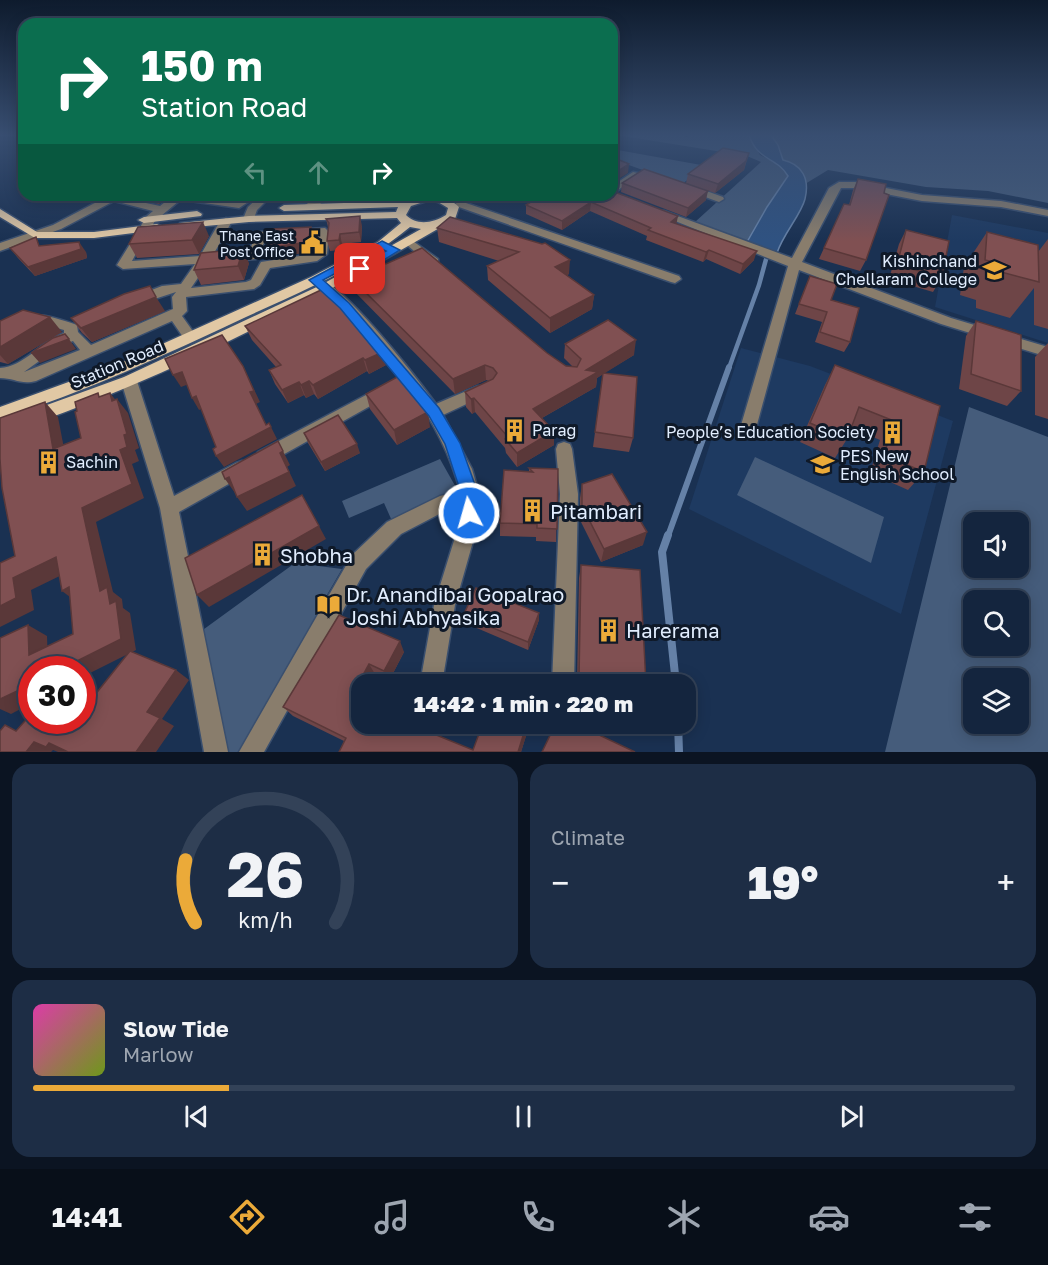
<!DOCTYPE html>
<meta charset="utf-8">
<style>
:root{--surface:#14253e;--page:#1d2d45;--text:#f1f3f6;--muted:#9da5b0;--line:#334258;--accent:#ebaa39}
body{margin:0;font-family:"Golos Text",sans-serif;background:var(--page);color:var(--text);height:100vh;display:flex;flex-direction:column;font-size:22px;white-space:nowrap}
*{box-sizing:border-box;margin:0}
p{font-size:20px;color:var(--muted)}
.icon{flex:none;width:33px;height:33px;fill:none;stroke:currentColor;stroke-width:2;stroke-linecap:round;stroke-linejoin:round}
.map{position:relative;height:752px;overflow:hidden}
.panel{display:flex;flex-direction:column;gap:12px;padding:12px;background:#0b1422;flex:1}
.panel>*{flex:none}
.hud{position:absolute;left:18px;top:18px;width:600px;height:183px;border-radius:18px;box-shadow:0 3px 15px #0003,0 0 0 2px var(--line);background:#0b6e4f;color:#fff;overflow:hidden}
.tools{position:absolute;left:963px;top:512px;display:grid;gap:12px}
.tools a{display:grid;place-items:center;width:66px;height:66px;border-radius:12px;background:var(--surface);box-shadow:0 3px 15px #0003,0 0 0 2px var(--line);font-size:30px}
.speed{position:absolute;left:18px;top:656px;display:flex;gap:12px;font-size:30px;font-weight:700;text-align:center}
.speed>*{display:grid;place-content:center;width:78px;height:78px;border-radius:50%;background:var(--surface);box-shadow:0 3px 15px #0003,0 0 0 2px var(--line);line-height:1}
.speed .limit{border:9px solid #d22;background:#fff;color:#111}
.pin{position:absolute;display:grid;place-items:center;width:51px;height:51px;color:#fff;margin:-26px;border-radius:12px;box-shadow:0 3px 9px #0006}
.me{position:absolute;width:66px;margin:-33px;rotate:354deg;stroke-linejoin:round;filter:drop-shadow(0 0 4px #0008)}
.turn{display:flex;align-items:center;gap:21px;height:126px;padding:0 24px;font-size:27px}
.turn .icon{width:78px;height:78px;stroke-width:2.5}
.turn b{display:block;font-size:42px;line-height:51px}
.lanes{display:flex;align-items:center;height:57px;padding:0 24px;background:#0003;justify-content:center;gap:30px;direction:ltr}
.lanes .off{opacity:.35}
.big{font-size:45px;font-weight:800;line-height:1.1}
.panel .widget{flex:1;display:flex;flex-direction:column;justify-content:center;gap:9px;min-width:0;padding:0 21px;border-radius:18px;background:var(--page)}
.panel .dial{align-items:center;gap:0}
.dial svg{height:156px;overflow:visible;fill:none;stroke:var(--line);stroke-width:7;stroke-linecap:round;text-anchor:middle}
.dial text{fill:var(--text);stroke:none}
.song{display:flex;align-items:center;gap:18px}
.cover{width:72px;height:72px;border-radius:9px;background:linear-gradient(135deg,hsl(320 70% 55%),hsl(80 70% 35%))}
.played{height:6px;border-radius:3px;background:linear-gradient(90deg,var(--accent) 20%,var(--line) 20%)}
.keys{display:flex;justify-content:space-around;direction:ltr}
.heat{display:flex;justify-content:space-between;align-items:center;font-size:33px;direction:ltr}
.panel .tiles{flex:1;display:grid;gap:12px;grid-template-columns:1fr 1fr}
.widget:last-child{grid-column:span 2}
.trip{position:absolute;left:351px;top:674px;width:345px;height:60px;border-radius:18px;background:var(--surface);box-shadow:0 3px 15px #0003,0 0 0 2px var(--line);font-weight:800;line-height:60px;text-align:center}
.tabs{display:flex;height:96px;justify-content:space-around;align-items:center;background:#080f19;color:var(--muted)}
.tabs .icon{width:42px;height:42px}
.tabs .current{color:var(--accent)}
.tabs b{font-size:27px;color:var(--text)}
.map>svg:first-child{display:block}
.built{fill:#1e3a61}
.green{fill:#455c7b;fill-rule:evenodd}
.water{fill:#2f5281;stroke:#6581a7;stroke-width:1.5}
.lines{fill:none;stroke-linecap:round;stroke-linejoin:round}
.stream-far2{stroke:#6581a7;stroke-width:4.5}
.stream-far1{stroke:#6581a7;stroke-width:6}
.stream{stroke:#6581a7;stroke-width:8}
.minor-casing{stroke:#3a4f6e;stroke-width:3}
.major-casing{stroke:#3a4f6e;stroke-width:3}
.minor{fill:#897d6c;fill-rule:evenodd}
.major{fill:#e1c8a4;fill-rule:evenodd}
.wall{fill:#6e4547}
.shaded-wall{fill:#5a3839}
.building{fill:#805052;stroke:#5a3839;stroke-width:1.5}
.route{fill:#1a73e8;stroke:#114b97;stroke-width:1.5}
.labels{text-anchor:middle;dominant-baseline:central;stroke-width:6;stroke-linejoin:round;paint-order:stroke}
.far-poi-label{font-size:14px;fill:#e2eeff;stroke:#0f1928;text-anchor:end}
.poi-label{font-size:16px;fill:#e2eeff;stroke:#0f1928;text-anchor:start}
.street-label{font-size:16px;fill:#e2eeff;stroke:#0f1928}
.near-poi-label{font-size:20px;fill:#e2eeff;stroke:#0f1928;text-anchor:start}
</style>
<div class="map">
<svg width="1048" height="752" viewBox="0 0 1048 752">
<rect width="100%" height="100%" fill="#1a3152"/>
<g class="built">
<polygon points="952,215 1048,233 1048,343 935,307"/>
<polygon points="741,348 810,366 953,421 901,614 689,509"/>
</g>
<g class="green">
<polygon points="617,135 680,135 687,137 690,135 748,135 760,155 782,166 788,176 767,207 747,242 695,222 761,162 747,156"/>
<path d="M771 135H1048V203L988 191 926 187 828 170 805 184C802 169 798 163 783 160L778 145Z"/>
<polygon points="612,149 718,168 694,175 682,184 612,159"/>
<path d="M969 407 1048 437V752H885ZM974 522H1018V567H974ZM974 600H1018V645H974ZM974 678H1018V723H974Z"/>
<polygon points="755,457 884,517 871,563 737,495"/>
<polygon points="440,459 458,491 392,521 384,503 349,518 342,501"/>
<polygon points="295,563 342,569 316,614 320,617 244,752 222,752 200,632"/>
</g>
<path class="water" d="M749 135H771L778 145 783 160C802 164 810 179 805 199 801 215 783 234 777 253L747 242 767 207 788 176C776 156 758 162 749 135Z"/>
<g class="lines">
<polyline class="stream-far2" points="729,368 759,285 768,252"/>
<polyline class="stream-far1" points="668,536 729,367"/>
<g class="stream">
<polyline points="668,535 662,552 676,684"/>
<polyline points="678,723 679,752"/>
</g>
<defs>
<g id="minor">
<polygon points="633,172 642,174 612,194 612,186"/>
<polygon points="839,182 855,182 922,195 1001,201 1048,210 1048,216 1001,207 922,201 855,188 841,188 802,262 951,318 1048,347 1048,357 941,324 799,270 755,432 753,437 747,438 741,437 739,432 788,266 655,213 656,211 664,211 792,258 829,188"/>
<polygon points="690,185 723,197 724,199 719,202 686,190 685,188"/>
<polygon points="110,195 131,195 127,199 160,206 174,195 196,195 237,202 247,195 259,195 239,208 190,201 186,200 185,196 155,221 149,231 145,232 139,229 146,217 153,211 114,201 61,229 0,251 0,243 53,225"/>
<polygon points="261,195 272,195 257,210 253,221 245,221 243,219 248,207"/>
<polygon points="321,195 333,195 313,209 305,209 305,205"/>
<polygon points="440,195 453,195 441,202 436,199"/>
<polygon points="460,201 679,276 681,279 675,283 671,282 456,206 455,204"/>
<path d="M226 218 232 221 225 234 325 228 329 232 327 254 317 261 270 268 260 285 254 289 186 297 187 311 182 316 197 337 195 340H185L172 321 36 381C21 385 14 378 0 378V368C24 367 41 341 64 333V330L35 322 0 340V329C32 309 43 314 77 325L78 332 91 345 173 309 172 297 176 292 136 305 129 301 131 298 162 286 181 284 195 264 123 269 117 265 130 244 134 242 140 246 132 261 200 256 220 221ZM317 234 313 254 261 262 251 280 246 282 191 288 208 263 256 259 266 239 271 236ZM255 238 248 253 213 255 221 241ZM73 341 80 350 24 372 60 346Z"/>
<polygon points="410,239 438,259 438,265 430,265 406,244 404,242"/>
<path d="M315 276C344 284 417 378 436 404L478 386H488L491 390 488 394 443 415 472 469 480 497 476 531 455 605 442 684H420L434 605 457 531 461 507 449 509 401 534 366 569 264 752H239L352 555 387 522 440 496 460 491C439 409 373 337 311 283L309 280Z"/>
<polygon points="129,376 134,377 137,381 174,496 236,463 242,461 248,463 251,468 248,473 179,512 228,752 204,752 160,508 121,381 124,377"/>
<polygon points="385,385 390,387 393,391 390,395 270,462 264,464 258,462 255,457 258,452"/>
<polygon points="564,442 570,444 572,449 578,494 574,684 552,684 560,494 556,449 558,444"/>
</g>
<g id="major">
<path d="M423 195C438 195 448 197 459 207L455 219C313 302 157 384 0 435V422L124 377 321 285 421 229 410 227C362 267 302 291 246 317 165 355 85 392 0 419V407L118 364 311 277 378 242 401 223 397 218 249 222 184 228 180 227V223L249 216 396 212 398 207 284 211 279 208 284 205 405 201ZM430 200 438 202 448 208 446 215C433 223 417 226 406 215L411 206Z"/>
<polygon points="0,209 37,232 94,232 157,224 163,227 157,230 94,238 35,238 0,217"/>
<polygon points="197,211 202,214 201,216 144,223 138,220 144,217"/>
</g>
</defs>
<use href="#minor" class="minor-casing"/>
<use href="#major" class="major-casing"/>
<use href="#minor" class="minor"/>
<use href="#major" class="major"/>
</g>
<g class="wall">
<polygon points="749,153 744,170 715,193 686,183 688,174"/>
<polygon points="858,179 884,193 866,260 860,271 819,259 844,204 849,205 853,190"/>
<polygon points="622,183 706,200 686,217 621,192"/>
<polygon points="130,195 171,195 159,204 132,198"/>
<polygon points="209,195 244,195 236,200"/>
<polygon points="268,195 310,195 299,202 270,200"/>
<polygon points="518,195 612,195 676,224 754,260 740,274 706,259 703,262 646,240 647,236 590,211 562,230 526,214 526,205 532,202"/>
<polygon points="450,217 569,274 567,275 594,295 592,309 550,333 488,280 487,266 499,261 439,242 437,228"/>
<polygon points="326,219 362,226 361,242 342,244 341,250 330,251 327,241 328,227"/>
<polygon points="906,230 942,277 933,292 889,279 899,244"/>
<polygon points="987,232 1038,252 1048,239 1048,329 1034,325 1034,288 1010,318 976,308 976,300 960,295 964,267"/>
<polygon points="209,236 199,254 137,258 129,244"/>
<polygon points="42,246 86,252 87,258 35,276 18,258 10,248"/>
<polygon points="249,263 244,280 201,285 194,270"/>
<polygon points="386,264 547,353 566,366 572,366 564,358 565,344 634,355 604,373 633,438 629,452 593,447 603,374 597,378 596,387 542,418 554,445 517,467 506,453 505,448 475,412 472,414 466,407 465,392 489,381 486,380 455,394 351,288 347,274"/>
<polygon points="806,286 831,300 850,342 844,352 815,342 822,322 795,314"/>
<polygon points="165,311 92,342 82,333 71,318"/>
<polygon points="0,321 62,332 8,364 0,362"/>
<polygon points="976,321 1021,391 1007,406 959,389 966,336"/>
<polygon points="245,326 386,365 369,374 367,371 318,399 314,394 306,398 304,395 288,403 275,384 269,370 276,367 252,340"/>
<polygon points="1048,343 1048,419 1035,415 1035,357"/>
<polygon points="835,365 940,406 924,472 908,490 870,473 880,440 852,428 847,439 835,458 800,442 825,385"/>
<polygon points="366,394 430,427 397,445 370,409"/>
<polygon points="304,433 360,453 325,471 308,443"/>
<polygon points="529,468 558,469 556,542 536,541 536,537 500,536 500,523 529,471"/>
<polygon points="582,484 643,545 601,562 580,520 580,498"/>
<polygon points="581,565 646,684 577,684 579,578"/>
<polygon points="539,613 539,620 528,650 465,623 463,616"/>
<polygon points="339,615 404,652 389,681 375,674 360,703 473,750 530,723 521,752 339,752 344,741 293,716 283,707"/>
</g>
<g class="shaded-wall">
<polygon points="746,161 744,170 715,193 718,184"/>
<polygon points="629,164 628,173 612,183 612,175"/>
<polygon points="708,191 706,200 686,217 688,208"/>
<polygon points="155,195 171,195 159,204"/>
<polygon points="235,195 244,195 236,200"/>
<polygon points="297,195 310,195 299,202"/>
<polygon points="591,202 590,211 562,230 562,221"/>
<polygon points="360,216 362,226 361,242 359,232"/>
<polygon points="678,216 676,226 671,222"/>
<polygon points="203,222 209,236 199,254 192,240"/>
<polygon points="311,227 314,236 311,252 270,258 267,248"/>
<polygon points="340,234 342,244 341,250 339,240"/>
<polygon points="79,242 86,252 87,258 35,276 28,267"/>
<polygon points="243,249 249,263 244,280 238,266"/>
<polygon points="709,250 706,259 703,262 706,252"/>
<polygon points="757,251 754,260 740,274 743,264"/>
<polygon points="570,260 569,274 554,281 555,267"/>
<polygon points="594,295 592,309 550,333 550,318"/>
<polygon points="156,297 165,311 92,342 81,328"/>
<polygon points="50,317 62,332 8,364 0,355 0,347"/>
<polygon points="69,339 76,349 40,363 31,353"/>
<polygon points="636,340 634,355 597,378 596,387 533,423 533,409 586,370"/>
<polygon points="383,352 386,365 369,374 365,360"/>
<polygon points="363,358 367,371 318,399 313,385"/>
<polygon points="485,365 486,380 455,394 453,379"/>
<polygon points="243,366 260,402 256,404 268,429 271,427 277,439 224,467 216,456"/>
<polygon points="182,372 189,384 181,387 173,375"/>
<polygon points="309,381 314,394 306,398 301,385"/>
<polygon points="299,382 304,395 288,403 282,390"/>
<polygon points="110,393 118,403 117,399 128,413 139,448 135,450 139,461 132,464 144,498 96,522 113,592 122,599 123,608 130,613 136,650 82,677 82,669 61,669 110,604 100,591 82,508 120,450 112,401"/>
<polygon points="196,396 203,408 199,410 192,398"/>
<polygon points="474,398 475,412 472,414 471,399"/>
<polygon points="45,402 58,417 67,464 53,449"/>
<polygon points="428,412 430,427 397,445 394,430"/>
<polygon points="554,431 554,445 517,467 517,453"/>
<polygon points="357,444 360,453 325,471 321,462"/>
<polygon points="283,451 290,465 287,467 296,486 247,511 237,497 280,453"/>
<polygon points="229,477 238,491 235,493 225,479"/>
<polygon points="319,526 326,539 209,607 197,595"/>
<polygon points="647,532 643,545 601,562 604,549"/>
<polygon points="56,557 72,570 31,590 34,610 0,627 0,606 13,578"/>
<polygon points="69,587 78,603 62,591"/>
<polygon points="539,613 539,620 528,650 528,642"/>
<polygon points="28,625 47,636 48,666 29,655"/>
<polygon points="400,641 404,652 389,681 384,671"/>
<polygon points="369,664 375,674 370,684 362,684 362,700 357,708 350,699"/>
<polygon points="176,670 189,680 162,719 174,726 156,752 136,752 147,712"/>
<polygon points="32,684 32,703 11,714 0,709 0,698"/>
<polygon points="527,723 530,723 521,752 518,752"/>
<polygon points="34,742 49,743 68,750 66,752 58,752 53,750 51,752 26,752"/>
</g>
<g class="building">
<polygon points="723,148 749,153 746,161 718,184 688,174"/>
<polygon points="612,157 629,164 612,175"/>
<polygon points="644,169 708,191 688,208 622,183"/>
<polygon points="858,179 886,184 884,193 889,195 866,260 824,248 844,204 850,205"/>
<polygon points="612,191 678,216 671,222 757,251 743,264 709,250 706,252 648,230 651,228 591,202 562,221 526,205 541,196 538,195 612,195"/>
<polygon points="360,216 359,232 340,234 339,240 327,241 329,223 326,219"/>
<polygon points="450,217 542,244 545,243 570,260 555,267 594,295 550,318 487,266 519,252 437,228"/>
<polygon points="203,222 192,240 129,244 138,227"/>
<polygon points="311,227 308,242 267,248 271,229"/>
<polygon points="906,230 949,241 942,277 897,265"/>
<polygon points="987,232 1038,245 1039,282 1001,272 1002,264 985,260"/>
<polygon points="36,237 39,246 79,242 81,249 28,267 10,248"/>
<polygon points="422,248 547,353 566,366 577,367 581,359 565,344 608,320 636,340 586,370 598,372 533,409 554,431 517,453 505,439 508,437 474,398 471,399 465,392 493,379 497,373 493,368 485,365 453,379 347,274 382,261 386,264"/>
<polygon points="243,249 238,266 194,270 201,253"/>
<polygon points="810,276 837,284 831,300 859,308 850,342 820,332 827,312 799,304"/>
<polygon points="150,286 156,297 81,328 71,318 124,294"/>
<polygon points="321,290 356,321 383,352 365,360 363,358 313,385 309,381 301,385 299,382 282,390 269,370 281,365 245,326"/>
<polygon points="23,310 50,317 0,347 0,321"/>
<polygon points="976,321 1021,335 1021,391 971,374"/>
<polygon points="65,334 69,339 31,353 53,338"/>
<polygon points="222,335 243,366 254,391 250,392 266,425 269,423 271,427 216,456 213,449 216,447 196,396 192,398 182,372 173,375 165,359"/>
<polygon points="835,365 940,406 924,472 884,455 894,421 859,407 847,439 810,423"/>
<polygon points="603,373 637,377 633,438 595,432"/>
<polygon points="399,376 418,396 428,412 394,430 366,394"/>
<polygon points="98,393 99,397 110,393 112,401 117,399 127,434 124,435 127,447 120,450 132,484 82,508 100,591 107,587 110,604 116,601 121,639 61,669 32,669 32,684 0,699 0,638 28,625 29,655 73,634 69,587 62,591 56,557 13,578 16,598 0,606 0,563 15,556 2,488 0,459 0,418 45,402 53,449 81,438 75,412 77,411 75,402"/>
<polygon points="338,415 357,444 321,462 304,433"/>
<polygon points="278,441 283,451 280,453 289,472 237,497 229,477 225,479 222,472"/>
<polygon points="529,468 558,469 557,529 537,528 537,524 500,523 504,470 533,472"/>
<polygon points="612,474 647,532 604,549 582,506 582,484"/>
<polygon points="302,495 319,526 197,595 185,558"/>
<polygon points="581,565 640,570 646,684 579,678"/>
<polygon points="476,588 539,613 528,642 463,616"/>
<polygon points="339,615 400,641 384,671 369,664 350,699 362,704 362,723 407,723 473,750 483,723 527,723 518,752 339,752 346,738 283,707"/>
<polygon points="130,651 176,670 147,712 160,718 136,752 68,752 49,743 46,747 34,742 26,752 0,752 0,731 5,725 16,731 32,713 32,720 82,720 82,698 90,701"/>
<polygon points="501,674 525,684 497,684"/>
<polygon points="556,723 561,723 595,733 635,752 542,752"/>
</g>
<linearGradient id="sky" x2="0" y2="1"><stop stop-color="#0e1b2d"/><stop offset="0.56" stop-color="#384e71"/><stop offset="1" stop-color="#384e71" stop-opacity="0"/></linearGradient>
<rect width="1048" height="241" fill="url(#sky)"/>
<polygon class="route" points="382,241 400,250 364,272 356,272 356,267 386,251 382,249 323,280 349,303 439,408 460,443 479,496 475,518 469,520 463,518 461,513 462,496 445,444 429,416 340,308 309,280"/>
<defs>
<symbol id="civic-bare" viewBox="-9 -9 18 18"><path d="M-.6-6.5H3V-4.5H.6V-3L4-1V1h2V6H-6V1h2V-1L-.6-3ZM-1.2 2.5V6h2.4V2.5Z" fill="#ebaa39" stroke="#0f1928" stroke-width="2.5" paint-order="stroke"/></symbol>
<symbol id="university-bare" viewBox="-9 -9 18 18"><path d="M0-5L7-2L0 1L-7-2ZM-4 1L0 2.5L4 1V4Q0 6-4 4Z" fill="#ebaa39" stroke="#0f1928" stroke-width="2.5" paint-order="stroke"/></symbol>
<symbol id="building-bare" viewBox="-9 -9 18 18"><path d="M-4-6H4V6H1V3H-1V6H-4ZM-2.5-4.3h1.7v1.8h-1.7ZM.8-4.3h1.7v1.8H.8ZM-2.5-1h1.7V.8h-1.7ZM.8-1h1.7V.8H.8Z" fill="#ebaa39" stroke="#0f1928" stroke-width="2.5" paint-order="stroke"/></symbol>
<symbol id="school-bare" viewBox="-9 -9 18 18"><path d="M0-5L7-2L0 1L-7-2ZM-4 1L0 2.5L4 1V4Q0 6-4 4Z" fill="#ebaa39" stroke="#0f1928" stroke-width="2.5" paint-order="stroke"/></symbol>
<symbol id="library-bare" viewBox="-9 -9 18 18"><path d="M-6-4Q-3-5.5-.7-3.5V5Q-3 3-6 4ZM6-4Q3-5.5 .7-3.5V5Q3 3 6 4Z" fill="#ebaa39" stroke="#0f1928" stroke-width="2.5" paint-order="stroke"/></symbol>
</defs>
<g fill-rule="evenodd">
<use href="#civic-bare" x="296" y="226" width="33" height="33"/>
<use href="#university-bare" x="978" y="254" width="33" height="33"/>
<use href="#building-bare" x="498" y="414" width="33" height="33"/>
<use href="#building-bare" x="876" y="416" width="33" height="33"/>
<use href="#building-bare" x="32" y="446" width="33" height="33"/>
<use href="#school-bare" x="806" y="448" width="33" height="33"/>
<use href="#building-bare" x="516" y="494" width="33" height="33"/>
<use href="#building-bare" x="246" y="538" width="33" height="33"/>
<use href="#library-bare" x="312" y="588" width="33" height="33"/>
<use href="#building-bare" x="592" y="614" width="33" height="33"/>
</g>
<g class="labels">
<g class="far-poi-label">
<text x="294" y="235">Thane East<tspan x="294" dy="16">Post Office</tspan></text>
</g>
<g class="poi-label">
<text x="977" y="261" text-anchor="end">Kishinchand<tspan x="977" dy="18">Chellaram College</tspan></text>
<text x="532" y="430">Parag</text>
<text x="875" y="432" text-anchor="end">People’s Education Society</text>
<text x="840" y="456">PES New<tspan x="840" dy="18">English School</tspan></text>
<text x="66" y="462">Sachin</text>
</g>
<g class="street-label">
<text transform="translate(117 364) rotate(-23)">Station Road</text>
</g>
<g class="near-poi-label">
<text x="550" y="511">Pitambari</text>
<text x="280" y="555">Shobha</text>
<text x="346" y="594">Dr. Anandibai Gopalrao<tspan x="346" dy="23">Joshi Abhyasika</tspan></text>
<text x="626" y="630">Harerama</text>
</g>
</g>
</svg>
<div class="tools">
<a><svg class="icon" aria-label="sound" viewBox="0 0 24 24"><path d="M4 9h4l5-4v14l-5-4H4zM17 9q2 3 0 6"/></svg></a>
<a><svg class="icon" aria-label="search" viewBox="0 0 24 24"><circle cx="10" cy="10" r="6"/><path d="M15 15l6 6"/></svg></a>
<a><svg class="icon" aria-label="layers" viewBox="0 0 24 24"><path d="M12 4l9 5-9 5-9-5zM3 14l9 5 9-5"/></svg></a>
</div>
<div class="speed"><div class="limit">30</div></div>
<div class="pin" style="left:360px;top:269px;background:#d93025"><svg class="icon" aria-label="arrive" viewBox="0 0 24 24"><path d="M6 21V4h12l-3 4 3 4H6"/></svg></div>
<svg class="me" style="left:469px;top:513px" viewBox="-20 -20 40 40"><circle r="17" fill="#1a73e8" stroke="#fff" stroke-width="3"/><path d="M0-11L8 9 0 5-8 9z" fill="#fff"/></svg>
<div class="trip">14:42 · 1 min · 220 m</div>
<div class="hud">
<div class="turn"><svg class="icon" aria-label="right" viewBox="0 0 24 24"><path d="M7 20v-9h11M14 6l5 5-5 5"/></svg><div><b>150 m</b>Station Road</div></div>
<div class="lanes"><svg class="icon off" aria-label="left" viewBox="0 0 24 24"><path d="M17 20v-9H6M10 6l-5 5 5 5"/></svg><svg class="icon off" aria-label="ahead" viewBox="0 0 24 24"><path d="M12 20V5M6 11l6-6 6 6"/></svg><svg class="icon" aria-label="right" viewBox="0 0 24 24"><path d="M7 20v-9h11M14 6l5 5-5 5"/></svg></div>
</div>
</div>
<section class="panel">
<div class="tiles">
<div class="widget dial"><svg viewBox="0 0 100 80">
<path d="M14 69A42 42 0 1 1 86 69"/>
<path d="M14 69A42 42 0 0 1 9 37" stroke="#ebaa39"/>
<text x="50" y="56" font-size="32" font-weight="700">26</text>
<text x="50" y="72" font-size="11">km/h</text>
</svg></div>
<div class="widget"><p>Climate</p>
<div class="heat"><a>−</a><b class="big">19°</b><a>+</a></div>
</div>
<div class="widget">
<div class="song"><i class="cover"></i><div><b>Slow Tide</b><p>Marlow</p></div></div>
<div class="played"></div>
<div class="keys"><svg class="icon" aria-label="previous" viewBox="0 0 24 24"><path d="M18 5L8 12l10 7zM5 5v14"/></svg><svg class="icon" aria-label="pause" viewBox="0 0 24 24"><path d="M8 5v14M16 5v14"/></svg><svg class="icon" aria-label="next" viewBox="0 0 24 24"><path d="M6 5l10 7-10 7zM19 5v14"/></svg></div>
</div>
</div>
</section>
<nav class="tabs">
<b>14:41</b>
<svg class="icon current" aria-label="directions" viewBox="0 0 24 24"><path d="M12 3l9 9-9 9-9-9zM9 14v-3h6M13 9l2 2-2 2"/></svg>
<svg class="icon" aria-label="music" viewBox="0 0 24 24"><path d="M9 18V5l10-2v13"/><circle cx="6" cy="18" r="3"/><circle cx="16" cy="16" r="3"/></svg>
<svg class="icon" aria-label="phone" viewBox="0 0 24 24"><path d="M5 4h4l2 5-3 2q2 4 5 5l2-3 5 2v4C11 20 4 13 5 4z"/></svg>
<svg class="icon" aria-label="climate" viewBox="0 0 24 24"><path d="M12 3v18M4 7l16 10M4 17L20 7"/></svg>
<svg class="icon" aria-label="car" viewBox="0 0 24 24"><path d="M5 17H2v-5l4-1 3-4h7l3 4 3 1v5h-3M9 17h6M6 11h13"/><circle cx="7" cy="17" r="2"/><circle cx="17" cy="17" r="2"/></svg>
<svg class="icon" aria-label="filters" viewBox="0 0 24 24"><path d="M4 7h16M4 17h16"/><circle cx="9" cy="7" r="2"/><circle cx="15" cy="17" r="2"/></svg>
</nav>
